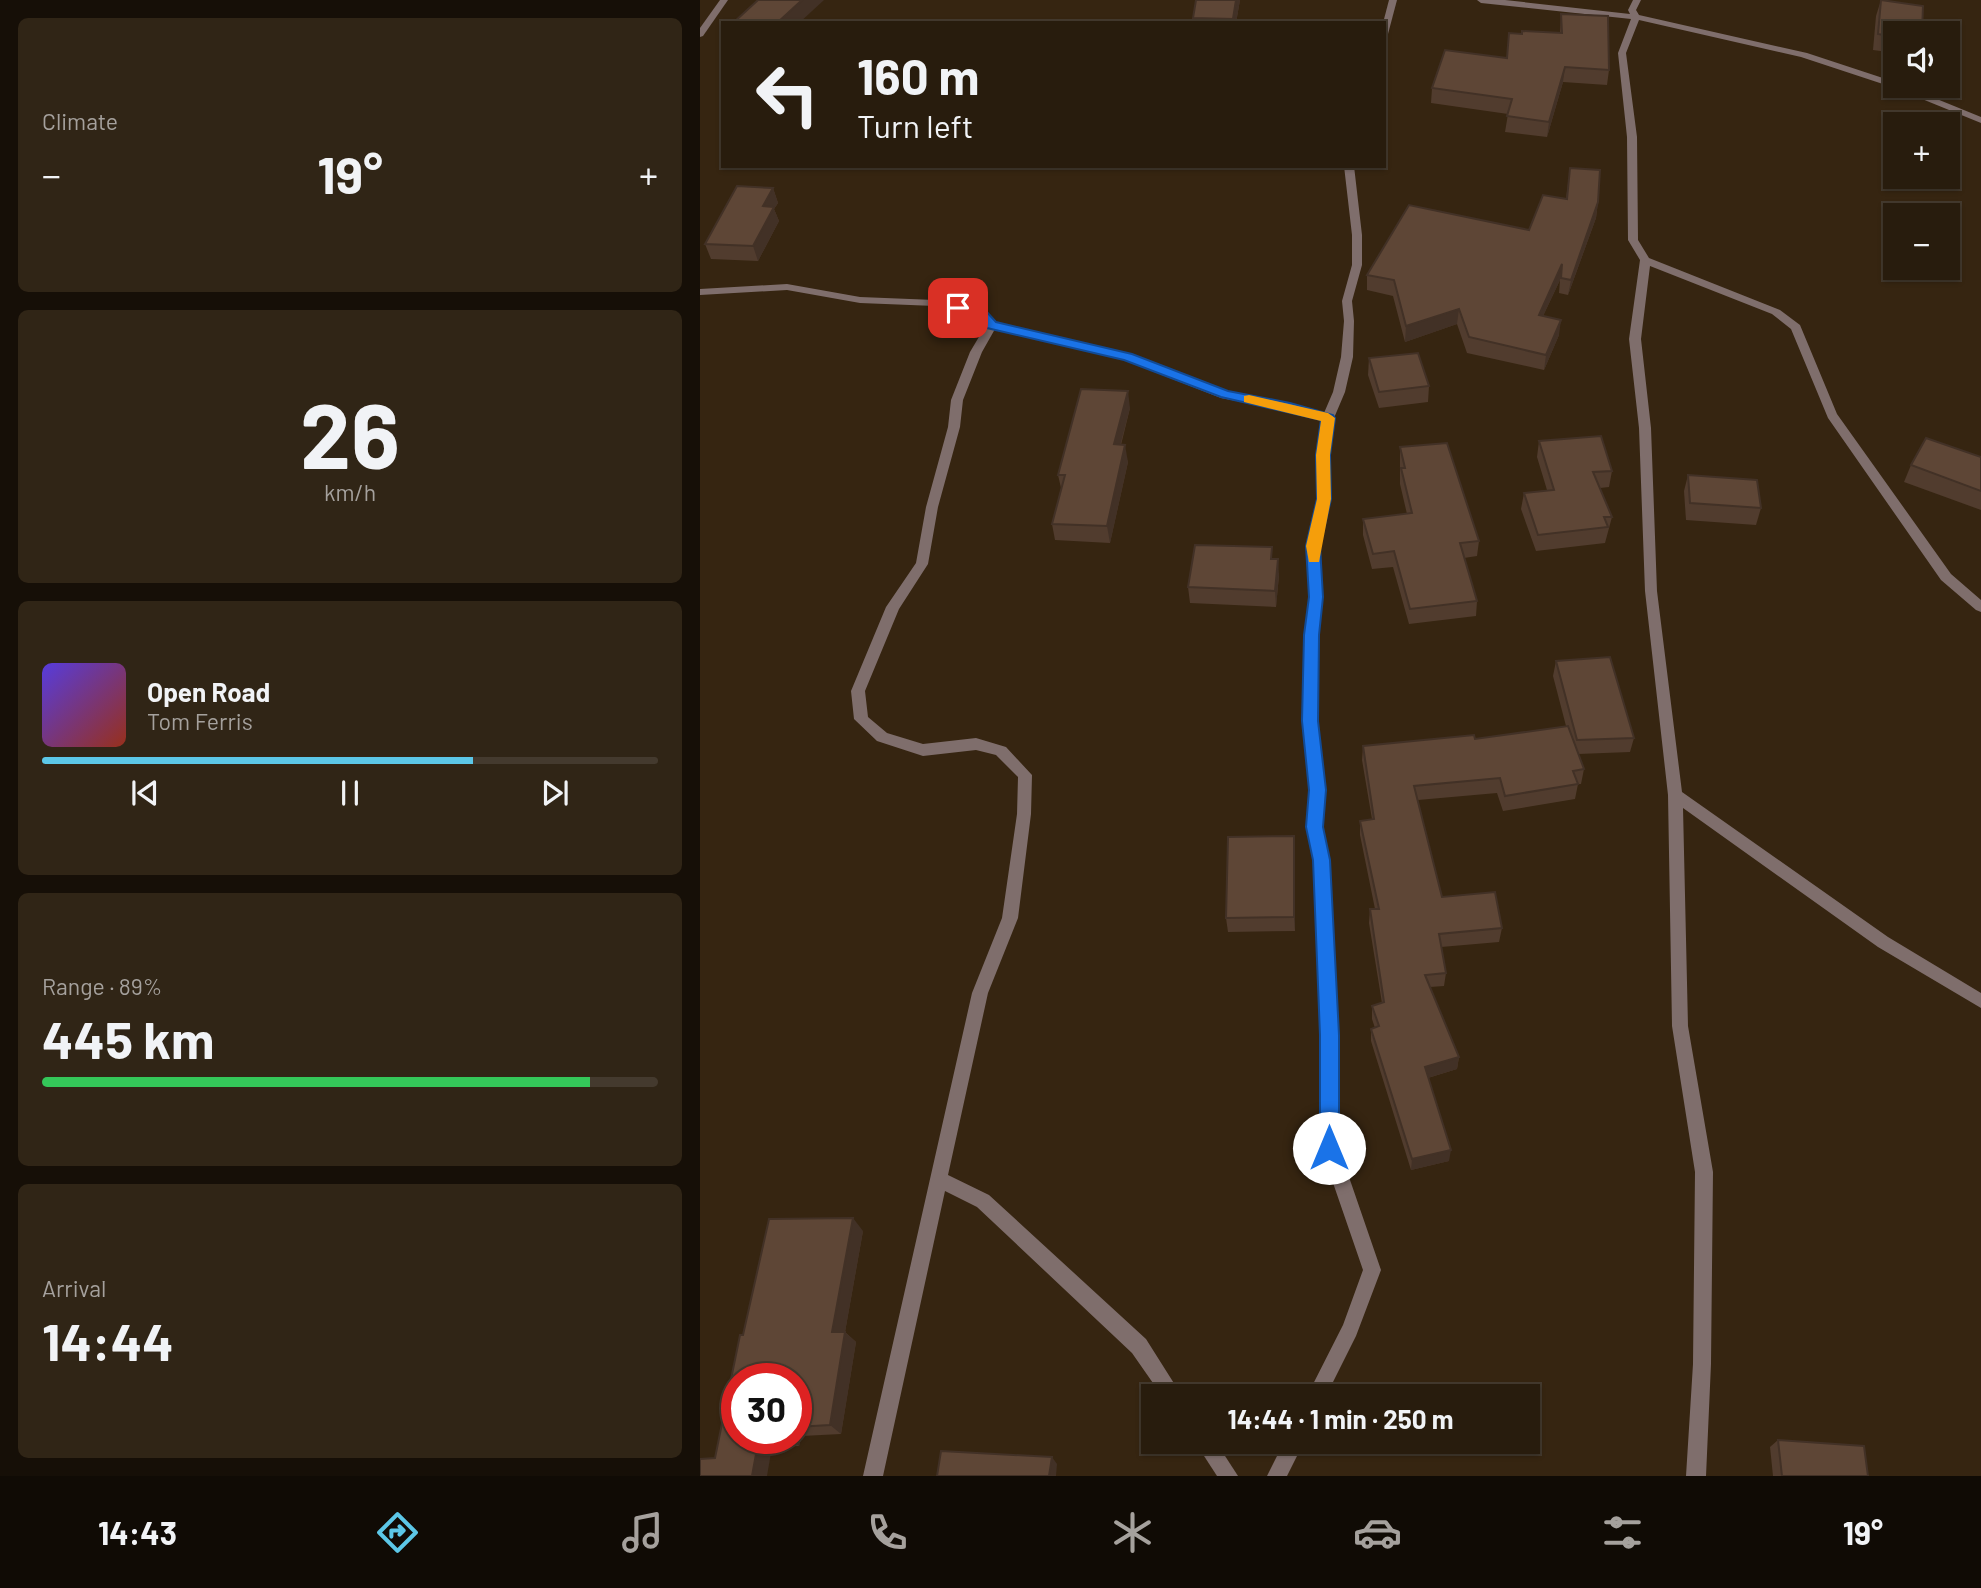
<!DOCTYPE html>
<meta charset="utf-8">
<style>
:root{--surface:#281c0d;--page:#302516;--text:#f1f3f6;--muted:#a5a19d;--line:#443a2e;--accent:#5cc7e7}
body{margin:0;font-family:Barlow,sans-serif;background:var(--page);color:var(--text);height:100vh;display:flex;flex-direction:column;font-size:26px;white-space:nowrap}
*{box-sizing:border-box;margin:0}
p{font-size:23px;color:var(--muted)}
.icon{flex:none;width:38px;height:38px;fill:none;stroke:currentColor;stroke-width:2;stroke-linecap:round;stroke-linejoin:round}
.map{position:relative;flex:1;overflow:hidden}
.panel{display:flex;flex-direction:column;gap:18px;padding:18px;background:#160f07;width:700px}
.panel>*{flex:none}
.guide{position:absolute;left:21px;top:21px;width:665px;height:147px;border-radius:0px;box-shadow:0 2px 5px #0004,0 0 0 2px var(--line);background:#281c0d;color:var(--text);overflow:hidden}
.controls{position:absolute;left:1183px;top:21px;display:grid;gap:14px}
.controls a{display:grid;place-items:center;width:77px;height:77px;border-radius:0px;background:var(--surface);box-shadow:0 2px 5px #0004,0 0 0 2px var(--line);font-size:35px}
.speed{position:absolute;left:21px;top:1363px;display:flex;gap:14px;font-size:35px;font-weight:700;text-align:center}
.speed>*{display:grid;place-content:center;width:91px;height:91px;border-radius:50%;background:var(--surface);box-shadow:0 2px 5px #0004,0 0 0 2px var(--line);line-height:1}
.speed .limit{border:10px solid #d22;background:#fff;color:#111}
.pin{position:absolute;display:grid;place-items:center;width:60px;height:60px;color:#fff;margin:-30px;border-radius:14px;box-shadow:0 4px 10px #0006}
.me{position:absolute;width:77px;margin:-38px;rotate:0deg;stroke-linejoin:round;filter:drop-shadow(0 0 5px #0008)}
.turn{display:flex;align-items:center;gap:24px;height:147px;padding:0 21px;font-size:32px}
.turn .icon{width:91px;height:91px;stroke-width:2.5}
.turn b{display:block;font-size:49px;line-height:60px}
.big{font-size:52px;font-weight:700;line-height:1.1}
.panel .card{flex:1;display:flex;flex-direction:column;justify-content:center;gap:10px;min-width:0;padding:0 24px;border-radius:10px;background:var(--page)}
.panel .dial{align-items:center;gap:0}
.dial b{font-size:91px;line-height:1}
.song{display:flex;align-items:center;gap:21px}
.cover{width:84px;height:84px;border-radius:10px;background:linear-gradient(135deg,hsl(250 70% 55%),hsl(10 70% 35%))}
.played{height:7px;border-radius:4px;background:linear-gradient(90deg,var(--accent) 70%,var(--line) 70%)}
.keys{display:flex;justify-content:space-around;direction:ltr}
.heat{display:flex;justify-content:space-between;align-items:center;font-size:38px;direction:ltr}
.charge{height:10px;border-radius:5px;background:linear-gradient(90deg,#34c759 89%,var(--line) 0)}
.trip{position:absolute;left:441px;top:1384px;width:399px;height:70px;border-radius:0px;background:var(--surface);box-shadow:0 2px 5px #0004,0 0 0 2px var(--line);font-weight:700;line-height:70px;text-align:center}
.menu{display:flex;height:112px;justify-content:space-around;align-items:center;background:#100b05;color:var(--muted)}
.menu .icon{width:49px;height:49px}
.menu .on{color:var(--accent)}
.menu b{font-size:32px;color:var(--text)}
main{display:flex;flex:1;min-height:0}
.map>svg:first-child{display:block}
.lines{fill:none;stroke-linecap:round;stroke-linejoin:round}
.street{fill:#7f6e6c;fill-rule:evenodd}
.wall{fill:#513c2e;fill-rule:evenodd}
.shaded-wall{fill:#423126}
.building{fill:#5e4636;stroke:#423126;stroke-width:2}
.route{fill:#1a73e8;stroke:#114b97;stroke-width:2}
.slow{fill:#f59e0b}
</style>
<main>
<section class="panel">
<div class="card"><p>Climate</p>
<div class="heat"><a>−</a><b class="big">19°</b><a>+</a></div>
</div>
<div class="card dial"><b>26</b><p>km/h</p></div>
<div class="card">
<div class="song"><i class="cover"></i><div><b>Open Road</b><p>Tom Ferris</p></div></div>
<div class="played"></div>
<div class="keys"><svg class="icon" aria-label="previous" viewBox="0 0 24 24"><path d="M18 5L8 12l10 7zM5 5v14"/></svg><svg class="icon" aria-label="pause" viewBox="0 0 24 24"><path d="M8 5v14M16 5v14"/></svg><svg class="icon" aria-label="next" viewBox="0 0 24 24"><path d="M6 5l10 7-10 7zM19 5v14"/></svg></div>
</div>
<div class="card"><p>Range · 89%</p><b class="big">445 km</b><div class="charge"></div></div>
<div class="card"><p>Arrival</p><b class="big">14:44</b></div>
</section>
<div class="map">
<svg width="1281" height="1476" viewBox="0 0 1281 1476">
<rect width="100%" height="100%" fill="#362511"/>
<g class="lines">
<g class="street">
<polygon points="20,0 28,0 3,36 0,37 0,28"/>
<polygon points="689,0 697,0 688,34 684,37 683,23"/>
<polygon points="777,0 805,0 930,14 928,10 933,0 941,0 936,10 939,15 1107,53 1195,82 1195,86 1205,86 1281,117 1281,123 1195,88 1101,57 939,20 926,53 937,137 938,240 949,258 1080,310 1100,325 1137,414 1251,574 1281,600 1281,612 1276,610 1241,580 1128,418 1091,329 1072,314 950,266 941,339 951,428 957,591 982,792 1188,937 1281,993 1281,1008 1178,947 983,808 988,1026 1013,1172 1011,1364 1006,1476 986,1476 993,1364 995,1172 972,1026 968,795 945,591 939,428 929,339 940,260 928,240 927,137 918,53 931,19 781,3"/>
<polygon points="644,166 654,166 662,235 662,265 652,301 654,321 653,357 645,392 634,418 629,455 630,499 619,546 622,597 618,635 617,721 625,790 621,827 628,860 638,1036 639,1148 681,1270 656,1336 626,1396 607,1396 643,1325 663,1270 621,1148 622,1036 614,860 607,827 611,790 603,721 604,635 610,597 607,546 618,499 617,455 622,420 589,411 521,398 424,360 295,329 282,352 263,400 260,427 238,507 228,564 199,609 165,691 168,717 187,733 223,744 276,738 306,747 332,775 331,814 318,918 288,993 248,1175 289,1195 446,1339 482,1396 462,1396 432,1353 277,1207 245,1191 183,1476 163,1476 272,993 302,918 317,814 318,777 296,755 276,750 223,756 177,741 154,719 151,691 186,607 216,563 226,507 248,427 251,400 270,352 286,325 277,316 235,306 160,303 87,290 0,295 0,289 87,284 160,297 235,300 285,311 296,322 431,354 527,392 590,403 624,413 633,392 641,357 644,321 642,301 652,265 652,235"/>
<polygon points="495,1442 516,1442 538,1476 517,1476"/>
<polygon points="584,1442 604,1442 587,1476 567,1476"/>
</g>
</g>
<g class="wall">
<polygon points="496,0 540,0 536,23 493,23 493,18"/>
<polygon points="1181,0 1195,33 1195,53 1173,50 1176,16"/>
<polygon points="861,14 909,70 907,85 863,82 847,137 805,132 808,114 731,103 732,88 807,58 860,33"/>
<polygon points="870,168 898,202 896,218 868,295 859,293 860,280 843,316 859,335 844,370 767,353 757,324 705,342 693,296 667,290 667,275 829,230 866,199"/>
<polygon points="73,188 78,203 74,209 79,221 58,261 11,259 5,244"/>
<polygon points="669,358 729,386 728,402 679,408 668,375"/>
<polygon points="430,408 421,445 428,462 410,543 355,540 352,524 361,488 358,475"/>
<polygon points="839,441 912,471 909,487 900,488 912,517 905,543 836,551 821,509 824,493 847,490 837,457"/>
<polygon points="700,447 779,541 777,556 764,558 777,601 776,616 709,624 693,567 672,569 663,535 663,519 707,514 700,484"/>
<polygon points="1281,457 1281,510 1204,482 1211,465"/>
<polygon points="988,475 1061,508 1056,525 986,520 984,491"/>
<polygon points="573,559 579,575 576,607 490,603 488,587"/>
<polygon points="856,661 934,738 930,752 878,754 884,769 881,784 878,784 875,799 803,811 797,793 718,800 742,897 802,928 799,942 741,947 746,973 744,986 730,987 759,1057 757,1069 728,1078 749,1161 711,1170 671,1041 671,1029 675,1028 672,1019 672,1006 682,1003 669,923 670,909 675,909 660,835 660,821 672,819 662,760 663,746 775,739 866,726 853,676"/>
<polygon points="594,836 595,931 528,932 526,918"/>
<path d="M163 1231 145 1332 156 1342 141 1434 102 1436 99 1446 72 1447 15 1458 43 1335ZM96 1379V1438H37Z"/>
<polygon points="1078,1440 1168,1476 1073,1476 1070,1447"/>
</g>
<g class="shaded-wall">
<polygon points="102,0 124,0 99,23 77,23"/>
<polygon points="536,0 540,0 536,23 533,23"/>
<polygon points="865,67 863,82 847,137 849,122"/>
<polygon points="73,188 78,203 74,209 79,221 58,261 53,246 63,206"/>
<polygon points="898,202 896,218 868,295 871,280"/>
<polygon points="862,264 860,280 836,331 839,315"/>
<polygon points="759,309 757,324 705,342 706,326"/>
<polygon points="861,320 859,335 844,370 846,355"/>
<polygon points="428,391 430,408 416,461 414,444"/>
<polygon points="425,445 428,462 410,543 407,526"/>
<polygon points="578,559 579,575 576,607 575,591"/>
<polygon points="594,836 595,850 595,931 594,917"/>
<polygon points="759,1057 757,1069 724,1079 725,1067"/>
<polygon points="751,1150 749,1161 711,1170 712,1159"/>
<polygon points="153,1218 163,1231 145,1332 156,1342 141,1434 130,1425 132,1332"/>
<polygon points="96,1432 102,1436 99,1446 89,1438 96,1438"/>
<polygon points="59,1438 72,1447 67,1476 52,1476"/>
<polygon points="352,1457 357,1464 356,1476 349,1476"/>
</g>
<g class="building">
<polygon points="58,0 102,0 77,23 33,23"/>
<polygon points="496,0 536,0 533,19 493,18"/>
<polygon points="1181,0 1223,6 1222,33 1195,33 1195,37 1178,34"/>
<polygon points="861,14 908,16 909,70 865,67 849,122 807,116 812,99 732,88 745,50 807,58 809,33 822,34 822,31 862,33"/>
<polygon points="870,168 900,170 898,202 871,280 861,278 862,264 839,315 861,320 846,355 769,337 759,309 706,326 694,280 667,275 709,205 829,230 843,195 867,199"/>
<polygon points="37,186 73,188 63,206 74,207 53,246 5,244"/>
<polygon points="718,353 729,386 679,392 669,358"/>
<polygon points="381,389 428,391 414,444 425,445 407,526 352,524 365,475 358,475"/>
<polygon points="901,436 912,471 893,472 912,517 904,517 908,527 838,535 824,493 854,490 839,441"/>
<polygon points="1226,438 1281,457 1281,491 1211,465"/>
<polygon points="747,443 779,541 760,543 777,601 710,609 694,551 673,554 663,519 712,513 701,468 705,468 700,447"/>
<polygon points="988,475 1057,480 1061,508 990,503"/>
<polygon points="495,545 572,547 571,559 578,559 575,591 488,587"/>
<polygon points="910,657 934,738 877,740 856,661"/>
<polygon points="868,726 884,769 873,771 878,784 805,796 800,778 714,786 742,897 795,892 802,928 739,934 746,973 725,975 759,1057 725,1067 751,1150 712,1159 671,1029 679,1026 672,1006 684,1002 670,909 679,909 660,821 674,819 663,746 774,735 775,739"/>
<polygon points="594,836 594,917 526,918 528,837"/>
<polygon points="153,1218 132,1332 145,1332 130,1425 96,1427 96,1379 37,1379 37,1438 59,1438 52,1476 0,1476 0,1459 15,1458 40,1335 43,1335 69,1219"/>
<polygon points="1078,1440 1164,1446 1168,1476 1082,1476"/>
<polygon points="241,1451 352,1457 349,1476 237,1476"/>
</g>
<polygon class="route" points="258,304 285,310 296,322 432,354 528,391 590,403 633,415 635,418 630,455 631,499 620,546 623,597 619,635 618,721 626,790 623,827 630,860 639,1035 639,1148 636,1154 629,1157 623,1154 620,1148 620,1035 613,860 606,827 609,790 602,721 604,635 609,597 606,546 617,499 616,455 621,420 521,397 424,360 287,328 277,316 254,311 252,308"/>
<polygon class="slow" points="549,395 628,413 635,418 630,455 631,499 619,562 609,562 606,546 617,499 616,455 621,421 544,402 544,396"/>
</svg>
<div class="controls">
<a><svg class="icon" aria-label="sound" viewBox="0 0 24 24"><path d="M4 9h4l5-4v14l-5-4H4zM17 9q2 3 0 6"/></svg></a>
<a>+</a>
<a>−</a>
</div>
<div class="speed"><div class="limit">30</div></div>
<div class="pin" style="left:258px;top:308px;background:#d93025"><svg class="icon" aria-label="arrive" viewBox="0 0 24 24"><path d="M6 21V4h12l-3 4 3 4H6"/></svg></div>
<svg class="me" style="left:629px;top:1148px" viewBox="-20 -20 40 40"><circle r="19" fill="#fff"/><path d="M0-13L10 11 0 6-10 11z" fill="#1a73e8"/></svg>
<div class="trip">14:44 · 1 min · 250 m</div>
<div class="guide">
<div class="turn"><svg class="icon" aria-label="left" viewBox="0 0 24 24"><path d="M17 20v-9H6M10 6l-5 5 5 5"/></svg><div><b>160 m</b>Turn left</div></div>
</div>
</div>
</main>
<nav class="menu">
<b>14:43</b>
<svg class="icon on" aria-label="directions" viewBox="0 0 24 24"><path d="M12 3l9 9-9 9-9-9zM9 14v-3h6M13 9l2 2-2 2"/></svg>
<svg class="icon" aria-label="music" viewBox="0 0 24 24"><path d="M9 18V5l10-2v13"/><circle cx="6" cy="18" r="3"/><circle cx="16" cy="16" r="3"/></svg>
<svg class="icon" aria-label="phone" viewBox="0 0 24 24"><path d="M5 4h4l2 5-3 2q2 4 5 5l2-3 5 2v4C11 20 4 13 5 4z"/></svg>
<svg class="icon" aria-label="climate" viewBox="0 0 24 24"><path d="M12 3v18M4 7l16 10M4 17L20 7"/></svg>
<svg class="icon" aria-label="car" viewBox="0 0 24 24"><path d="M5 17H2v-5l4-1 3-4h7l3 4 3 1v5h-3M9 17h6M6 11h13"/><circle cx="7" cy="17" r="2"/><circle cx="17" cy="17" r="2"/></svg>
<svg class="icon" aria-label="filters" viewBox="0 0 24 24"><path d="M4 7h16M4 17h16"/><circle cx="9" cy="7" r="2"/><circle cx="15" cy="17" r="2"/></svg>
<b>19°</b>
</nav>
